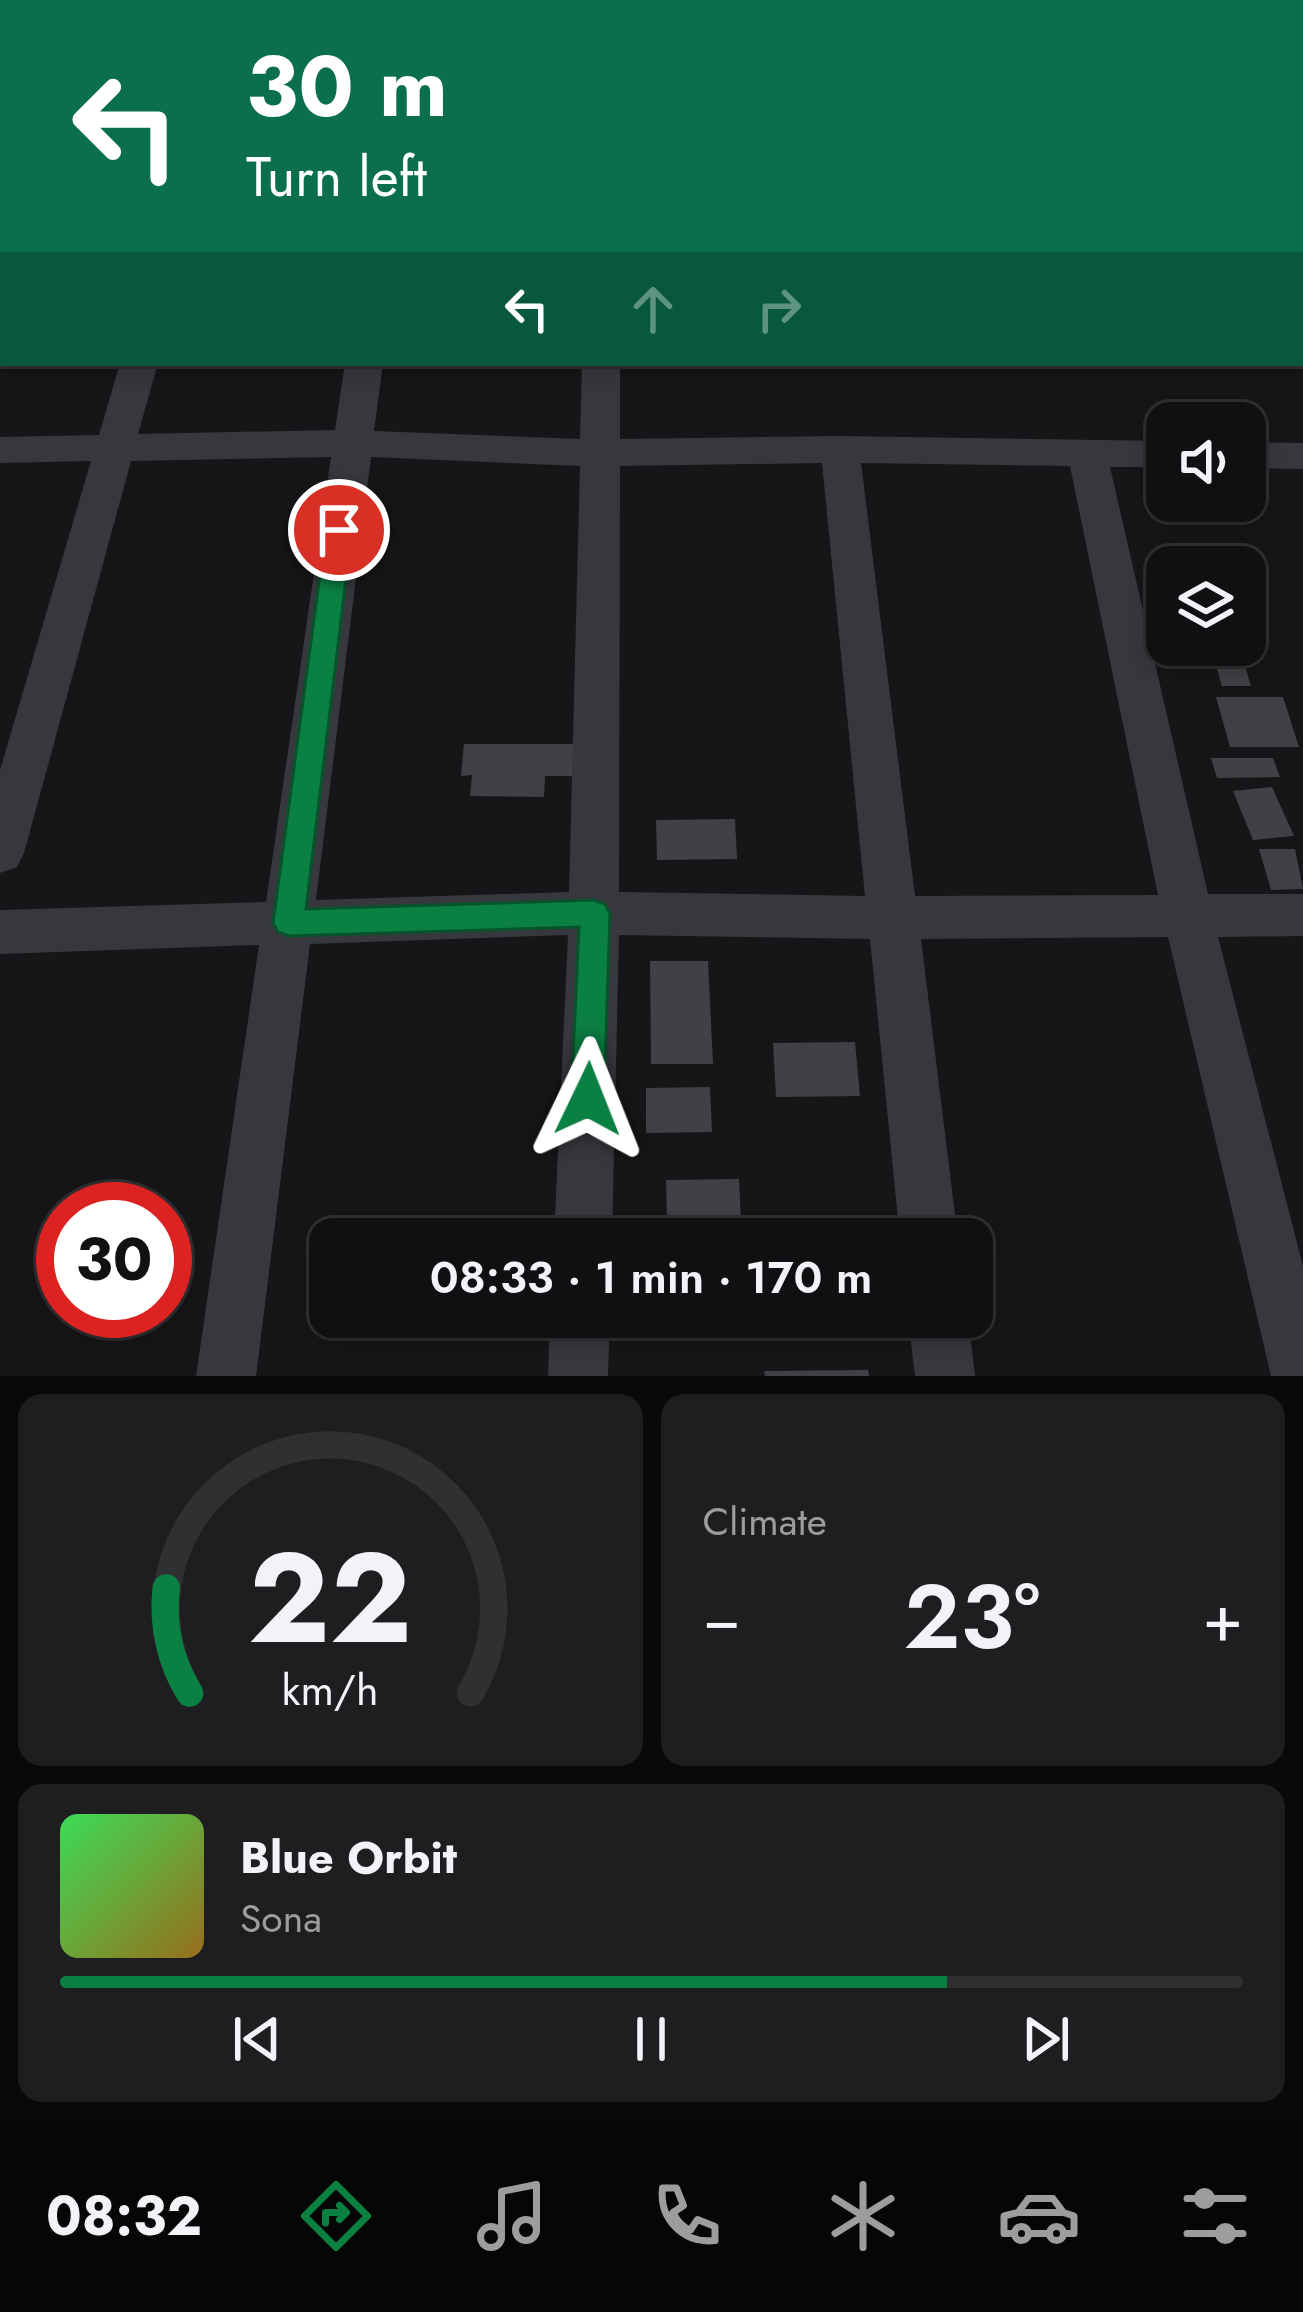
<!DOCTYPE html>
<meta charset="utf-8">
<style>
:root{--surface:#101012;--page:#1e1e20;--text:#f1f3f6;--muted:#9c9d9f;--line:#303032;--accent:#0b8043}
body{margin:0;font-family:Jost,sans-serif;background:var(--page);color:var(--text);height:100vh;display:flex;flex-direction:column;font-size:45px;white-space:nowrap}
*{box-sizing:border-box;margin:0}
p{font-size:39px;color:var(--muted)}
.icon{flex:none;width:66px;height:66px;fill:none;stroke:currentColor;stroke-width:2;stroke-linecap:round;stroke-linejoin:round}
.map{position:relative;height:1376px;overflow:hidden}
.side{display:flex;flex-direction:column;gap:18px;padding:18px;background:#09090a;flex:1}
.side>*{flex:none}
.hud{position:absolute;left:0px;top:0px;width:1305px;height:366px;box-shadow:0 6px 18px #0003,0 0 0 3px var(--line);background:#0b6e4f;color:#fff;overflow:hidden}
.fabs{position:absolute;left:1146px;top:402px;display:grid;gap:24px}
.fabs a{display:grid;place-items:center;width:120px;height:120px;border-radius:24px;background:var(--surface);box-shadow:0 6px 18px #0003,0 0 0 3px var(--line);font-size:60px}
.speed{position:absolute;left:36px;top:1182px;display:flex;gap:24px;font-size:60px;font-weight:700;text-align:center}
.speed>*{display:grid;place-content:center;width:156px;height:156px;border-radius:50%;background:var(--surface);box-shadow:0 6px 18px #0003,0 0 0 3px var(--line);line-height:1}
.speed .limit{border:18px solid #d22;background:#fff;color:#111}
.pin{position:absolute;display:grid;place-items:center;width:102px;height:102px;color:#fff;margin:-51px;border:6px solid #fff;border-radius:50%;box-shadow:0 3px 12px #0007}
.me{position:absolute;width:132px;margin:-66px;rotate:2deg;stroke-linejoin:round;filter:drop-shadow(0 0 9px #0008)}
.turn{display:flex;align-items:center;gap:42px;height:252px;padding:0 48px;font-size:54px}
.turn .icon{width:156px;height:156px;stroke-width:2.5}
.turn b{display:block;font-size:84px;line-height:102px}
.lanes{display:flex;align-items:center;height:114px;padding:0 48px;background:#0003;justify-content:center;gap:60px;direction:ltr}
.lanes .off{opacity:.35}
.big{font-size:90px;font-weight:600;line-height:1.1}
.side .card{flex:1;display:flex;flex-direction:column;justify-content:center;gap:18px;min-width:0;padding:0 42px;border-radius:24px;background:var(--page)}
.side .dial{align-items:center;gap:0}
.dial svg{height:312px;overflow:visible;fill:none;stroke:var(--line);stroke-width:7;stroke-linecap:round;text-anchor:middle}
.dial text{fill:var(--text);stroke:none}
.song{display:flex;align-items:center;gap:36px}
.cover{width:144px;height:144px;border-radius:18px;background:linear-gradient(135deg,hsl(130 70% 55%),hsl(40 70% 35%))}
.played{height:12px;border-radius:6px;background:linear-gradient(90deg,var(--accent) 75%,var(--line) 75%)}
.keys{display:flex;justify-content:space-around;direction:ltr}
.heat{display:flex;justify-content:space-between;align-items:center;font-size:66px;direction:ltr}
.side .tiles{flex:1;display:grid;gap:18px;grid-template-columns:1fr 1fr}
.card:last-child{grid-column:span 2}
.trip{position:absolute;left:309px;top:1218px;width:684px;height:120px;border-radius:24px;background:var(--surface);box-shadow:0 6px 18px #0003,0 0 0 3px var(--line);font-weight:600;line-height:120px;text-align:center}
.menu{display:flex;height:192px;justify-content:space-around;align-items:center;background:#060607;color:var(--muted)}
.menu .icon{width:84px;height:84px}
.menu .active{color:var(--accent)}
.menu b{font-size:54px;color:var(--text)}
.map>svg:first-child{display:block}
.building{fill:#404145}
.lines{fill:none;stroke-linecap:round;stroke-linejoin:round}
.minor{fill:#37383d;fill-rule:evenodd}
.route{fill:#0b8043;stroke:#07532c;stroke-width:3}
</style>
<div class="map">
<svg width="1303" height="1376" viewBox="0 0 1303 1376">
<rect width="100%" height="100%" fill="#161618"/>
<g class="building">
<polygon points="1212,652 1241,653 1251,686 1222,686"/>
<polygon points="1216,697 1283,697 1299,747 1230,747"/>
<polygon points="464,744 575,744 573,776 545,776 544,797 470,796 472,775 461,776"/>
<polygon points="1211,758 1273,758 1280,777 1217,778"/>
<polygon points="1272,787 1294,836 1253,840 1233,791"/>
<polygon points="735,819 737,859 657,860 656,820"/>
<polygon points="1259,849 1295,849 1303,889 1271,890"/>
<polygon points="650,961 708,961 713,1064 651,1064"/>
<polygon points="855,1042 860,1096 776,1097 773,1043"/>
<polygon points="710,1087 712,1132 646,1133 646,1088"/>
<polygon points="739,1179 741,1222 667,1223 666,1180"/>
<polygon points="657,1317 716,1317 716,1333 658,1334"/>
<polygon points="868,1370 869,1376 765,1376 764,1371"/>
</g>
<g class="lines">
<g class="minor">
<polygon points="45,0 75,0 44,3"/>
<polygon points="225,0 255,0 224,3"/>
<polygon points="413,0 443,0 412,3"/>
<rect x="597" y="0" width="30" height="3"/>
<rect x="833" y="0" width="30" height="3"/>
<polygon points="970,0 1001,0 1003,3 972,3"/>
<rect x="1302" y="42" width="1" height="18"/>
<polygon points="3,119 3,145 0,146 0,120"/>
<rect x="1302" y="220" width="1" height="22"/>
<path d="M120 363H158L138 434 335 430 345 363H383L374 431 580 439 582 363H620V439L840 436 1167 441V467H1110L1208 894H1303V936L1218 937 1303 1266V1376H1271L1168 937 921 939 958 1239H900L870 939 619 935 612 1239H554L568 935 310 944 256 1376H196L259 945 0 954V910L266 902 331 457 131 461 24 853 17 867 0 873V770L91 461 0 463V437L99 435ZM371 457 580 466 569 892 316 900ZM822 463 865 896 619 892 620 466ZM861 463 1070 466 1158 895 915 896Z"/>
<polygon points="1245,442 1303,443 1303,469 1245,468"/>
<polygon points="550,1317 610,1317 608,1376 548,1376"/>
<polygon points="908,1317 968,1317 975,1376 915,1376"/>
</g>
</g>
<polygon class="route" points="339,522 352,530 306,909 594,900 605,904 610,913 604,1099 599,1110 588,1114 576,1110 571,1099 579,927 289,936 278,932 273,923 326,530"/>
</svg>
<div class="fabs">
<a><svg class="icon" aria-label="sound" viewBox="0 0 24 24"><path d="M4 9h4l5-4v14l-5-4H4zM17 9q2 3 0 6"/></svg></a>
<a><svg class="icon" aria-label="layers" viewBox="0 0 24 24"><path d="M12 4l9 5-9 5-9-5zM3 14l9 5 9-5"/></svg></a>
</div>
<div class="speed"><div class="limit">30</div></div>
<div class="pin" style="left:339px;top:530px;background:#d93025"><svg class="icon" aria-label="arrive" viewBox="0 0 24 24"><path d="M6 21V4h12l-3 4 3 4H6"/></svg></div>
<svg class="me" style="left:588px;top:1099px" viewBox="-20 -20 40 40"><path d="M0-17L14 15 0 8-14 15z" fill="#0b8043" stroke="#fff" stroke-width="4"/></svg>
<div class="trip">08:33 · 1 min · 170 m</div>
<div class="hud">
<div class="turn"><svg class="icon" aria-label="left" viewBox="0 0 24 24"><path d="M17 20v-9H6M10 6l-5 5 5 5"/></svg><div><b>30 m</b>Turn left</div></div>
<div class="lanes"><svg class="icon" aria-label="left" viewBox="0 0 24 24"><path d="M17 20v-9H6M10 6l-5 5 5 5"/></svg><svg class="icon off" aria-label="ahead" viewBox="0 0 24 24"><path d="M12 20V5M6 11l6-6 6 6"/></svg><svg class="icon off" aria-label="right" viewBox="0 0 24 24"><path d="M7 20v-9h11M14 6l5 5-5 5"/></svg></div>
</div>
</div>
<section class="side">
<div class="tiles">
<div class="card dial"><svg viewBox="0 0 100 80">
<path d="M14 69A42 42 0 1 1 86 69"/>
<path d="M14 69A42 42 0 0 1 8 42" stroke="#0b8043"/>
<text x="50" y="56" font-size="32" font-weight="700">22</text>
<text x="50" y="72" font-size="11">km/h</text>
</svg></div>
<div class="card"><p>Climate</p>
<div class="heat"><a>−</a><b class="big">23°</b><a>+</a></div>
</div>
<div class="card">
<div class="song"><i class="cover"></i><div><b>Blue Orbit</b><p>Sona</p></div></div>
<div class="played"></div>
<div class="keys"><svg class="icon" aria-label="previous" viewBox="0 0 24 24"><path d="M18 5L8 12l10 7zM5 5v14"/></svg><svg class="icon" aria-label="pause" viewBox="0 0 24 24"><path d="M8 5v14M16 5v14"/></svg><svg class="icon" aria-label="next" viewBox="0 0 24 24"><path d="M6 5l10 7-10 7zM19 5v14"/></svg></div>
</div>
</div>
</section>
<nav class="menu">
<b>08:32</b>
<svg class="icon active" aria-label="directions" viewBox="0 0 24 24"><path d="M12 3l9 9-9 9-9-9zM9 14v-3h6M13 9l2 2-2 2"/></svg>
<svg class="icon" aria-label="music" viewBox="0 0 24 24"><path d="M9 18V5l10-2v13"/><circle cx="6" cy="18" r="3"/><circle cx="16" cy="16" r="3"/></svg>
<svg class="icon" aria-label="phone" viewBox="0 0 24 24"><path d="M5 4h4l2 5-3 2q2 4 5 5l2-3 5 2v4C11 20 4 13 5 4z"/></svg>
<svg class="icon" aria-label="climate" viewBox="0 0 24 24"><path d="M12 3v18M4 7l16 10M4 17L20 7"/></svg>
<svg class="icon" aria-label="car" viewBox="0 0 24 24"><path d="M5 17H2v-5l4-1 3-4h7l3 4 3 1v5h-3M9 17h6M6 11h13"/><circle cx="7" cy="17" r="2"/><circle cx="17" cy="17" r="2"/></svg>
<svg class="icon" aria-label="filters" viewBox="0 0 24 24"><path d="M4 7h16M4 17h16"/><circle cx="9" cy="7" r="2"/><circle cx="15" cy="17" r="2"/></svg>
</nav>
